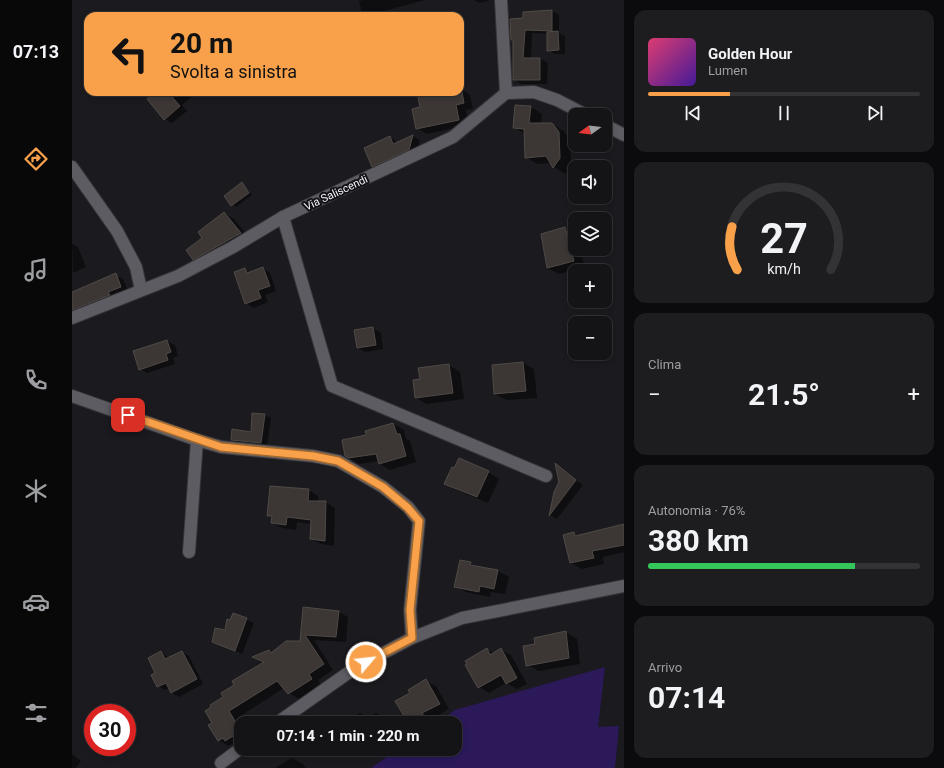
<!DOCTYPE html>
<html lang="it">
<meta charset="utf-8">
<style>
:root{--surface:#141417;--page:#1d1d20;--text:#f1f3f6;--muted:#9d9ea1;--line:#333336;--accent:#f8a14a}
body{margin:0;font-family:Roboto,sans-serif;background:var(--page);color:var(--text);height:100vh;display:flex;flex-direction:column;font-size:15px;white-space:nowrap}
*{box-sizing:border-box;margin:0}
p{font-size:13px;color:var(--muted)}
.icon{flex:none;width:22px;height:22px;fill:none;stroke:currentColor;stroke-width:2;stroke-linecap:round;stroke-linejoin:round}
.map{position:relative;flex:1;overflow:hidden}
.sheet{display:flex;flex-direction:column;gap:10px;padding:10px;background:#0b0b0d;width:320px}
.sheet>*{flex:none}
.hud{position:absolute;left:12px;top:12px;width:380px;height:84px;border-radius:12px;box-shadow:0 2px 6px #0003,0 0 0 1px var(--line);background:#f8a14a;color:#111;overflow:hidden}
.needle{width:26px;rotate:255deg}
.buttons{position:absolute;left:496px;top:108px;display:grid;gap:8px}
.buttons a{display:grid;place-items:center;width:44px;height:44px;border-radius:8px;background:var(--surface);box-shadow:0 2px 6px #0003,0 0 0 1px var(--line);font-size:20px}
.speed{position:absolute;left:12px;top:704px;display:flex;gap:8px;font-size:20px;font-weight:700;text-align:center}
.speed>*{display:grid;place-content:center;width:52px;height:52px;border-radius:50%;background:var(--surface);box-shadow:0 2px 6px #0003,0 0 0 1px var(--line);line-height:1}
.speed .limit{border:6px solid #d22;background:#fff;color:#111}
.pin{position:absolute;display:grid;place-items:center;width:34px;height:34px;color:#fff;margin:-17px;border-radius:8px;box-shadow:0 2px 6px #0006}
.me{position:absolute;width:44px;margin:-22px;rotate:62deg;stroke-linejoin:round;filter:drop-shadow(0 0 3px #0008)}
.turn{display:flex;align-items:center;gap:14px;height:84px;padding:0 20px;font-size:18px}
.turn .icon{width:52px;height:52px;stroke-width:2.5}
.turn b{display:block;font-size:28px;line-height:34px}
.big{font-size:30px;font-weight:700;line-height:1.1}
.sheet .widget{flex:1;display:flex;flex-direction:column;justify-content:center;gap:6px;min-width:0;padding:0 14px;border-radius:12px;background:var(--page)}
.sheet .dial{align-items:center;gap:0}
.dial svg{height:104px;overflow:visible;fill:none;stroke:var(--line);stroke-width:7;stroke-linecap:round;text-anchor:middle}
.dial text{fill:var(--text);stroke:none}
.song{display:flex;align-items:center;gap:12px}
.cover{width:48px;height:48px;border-radius:6px;background:linear-gradient(135deg,hsl(340 70% 55%),hsl(260 70% 35%))}
.played{height:4px;border-radius:2px;background:linear-gradient(90deg,var(--accent) 30%,var(--line) 30%)}
.keys{display:flex;justify-content:space-around;direction:ltr}
.heat{display:flex;justify-content:space-between;align-items:center;font-size:22px;direction:ltr}
.charge{height:6px;border-radius:3px;background:linear-gradient(90deg,#34c759 76%,var(--line) 0)}
.trip{position:absolute;left:162px;top:716px;width:228px;height:40px;border-radius:12px;background:var(--surface);box-shadow:0 2px 6px #0003,0 0 0 1px var(--line);font-weight:700;line-height:40px;text-align:center}
main{display:flex;flex:1;min-height:0}
.dock{display:flex;flex-direction:column;width:72px;justify-content:space-around;align-items:center;background:#080809;color:var(--muted)}
.dock .icon{width:28px;height:28px}
.dock .active{color:var(--accent)}
.dock b{font-size:18px;color:var(--text)}
.map>svg:first-child{display:block}
.green{fill:#2b195a}
.shadow{fill:#0007}
.building{fill:#3c3734;stroke:#4f4a46}
.lines{fill:none;stroke-linecap:round;stroke-linejoin:round}
.minor-casing{stroke:#363539;stroke-width:14}
.minor{stroke:#5d5c62;stroke-width:12}
.route-casing{stroke:#a16930;stroke-width:10}
.route{stroke:#f8a14a;stroke-width:7}
.labels{text-anchor:middle;dominant-baseline:central;stroke-width:4;stroke-linejoin:round;paint-order:stroke}
.street-label{font-size:11px;fill:#f4f3f7;stroke:#121116}
</style>
<main>
<nav class="dock">
<b>07:13</b>
<svg class="icon active" aria-label="directions" viewBox="0 0 24 24"><path d="M12 3l9 9-9 9-9-9zM9 14v-3h6M13 9l2 2-2 2"/></svg>
<svg class="icon" aria-label="music" viewBox="0 0 24 24"><path d="M9 18V5l10-2v13"/><circle cx="6" cy="18" r="3"/><circle cx="16" cy="16" r="3"/></svg>
<svg class="icon" aria-label="phone" viewBox="0 0 24 24"><path d="M5 4h4l2 5-3 2q2 4 5 5l2-3 5 2v4C11 20 4 13 5 4z"/></svg>
<svg class="icon" aria-label="climate" viewBox="0 0 24 24"><path d="M12 3v18M4 7l16 10M4 17L20 7"/></svg>
<svg class="icon" aria-label="car" viewBox="0 0 24 24"><path d="M5 17H2v-5l4-1 3-4h7l3 4 3 1v5h-3M9 17h6M6 11h13"/><circle cx="7" cy="17" r="2"/><circle cx="17" cy="17" r="2"/></svg>
<svg class="icon" aria-label="filters" viewBox="0 0 24 24"><path d="M4 7h16M4 17h16"/><circle cx="9" cy="7" r="2"/><circle cx="15" cy="17" r="2"/></svg>
</nav>
<div class="map">
<svg width="552" height="768" viewBox="0 0 552 768">
<rect width="100%" height="100%" fill="#1b1a1f"/>
<polygon class="green" points="533,667 526,727 547,726 543,768 299,768 326,749 383,749 383,723 364,723 383,710"/>
<g class="shadow">
<polygon points="291,0 353,0 297,15 289,10 287,1"/>
<polygon points="402,0 418,0 407,3"/>
<polygon points="480,11 487,15 487,33 493,36 493,54 483,54 476,50 476,34 460,33 459,59 468,59 476,63 475,84 449,84 442,80 442,41 440,40 452,19"/>
<polygon points="389,89 398,95 401,109 394,110 397,125 355,134 345,128 350,108 346,92 366,92 366,94 388,92"/>
<polygon points="85,92 125,92 110,105 115,111 100,123 93,119"/>
<polygon points="459,107 470,114 469,124 480,124 492,131 498,140 499,164 493,174 482,167 479,163 465,164 454,157 453,134 442,127"/>
<polygon points="341,136 348,140 344,154 309,170 301,166 318,137 326,143"/>
<polygon points="170,184 180,195 164,207 153,196"/>
<polygon points="152,213 162,219 178,239 132,265 122,259 132,238"/>
<polygon points="493,228 503,234 503,249 508,249 513,267 487,274 475,268 473,258"/>
<polygon points="0,244 6,247 14,267 1,273"/>
<polygon points="191,268 198,273 204,291 193,295 196,302 182,308 174,303 173,269 179,273"/>
<polygon points="43,275 51,279 56,291 16,310 9,306"/>
<polygon points="301,328 309,333 311,349 293,352 286,348"/>
<polygon points="95,341 103,345 106,356 101,358 103,364 75,373 68,369"/>
<polygon points="451,363 462,369 465,398 435,400 423,394"/>
<polygon points="377,365 388,372 392,399 355,404 344,398 349,380"/>
<polygon points="192,415 199,418 195,446 167,444 160,440 180,433"/>
<polygon points="321,424 332,430 334,439 338,441 344,462 318,470 308,464 307,461 287,464 274,456 296,436 294,431"/>
<polygon points="484,465 511,485 485,519 478,515 483,492 488,483"/>
<polygon points="416,472 427,479 416,503 384,490 373,484"/>
<polygon points="237,490 246,496 246,502 254,502 263,508 262,546 249,544 239,539 240,524 225,522 224,530 210,528 200,523 201,517 196,515"/>
<polygon points="552,525 552,552 531,557 532,564 510,569 499,563 502,533 507,536"/>
<polygon points="398,563 404,567 426,571 437,577 433,594 419,592 418,597 394,592 383,586"/>
<polygon points="232,608 267,612 276,617 274,642 242,640 261,670 246,680 249,685 227,699 217,693 212,688 167,717 170,723 169,743 163,746 159,744 156,746 146,740 141,723 153,698 163,686 192,663 182,657 197,651 200,653 228,642"/>
<polygon points="162,614 182,623 170,654 141,641 154,631"/>
<polygon points="494,632 505,639 508,664 467,671 455,665 464,645"/>
<polygon points="415,649 422,654 429,650 439,655 455,684 445,689 434,683 417,693 407,687"/>
<polygon points="89,652 97,658 110,652 117,656 131,684 107,697 100,693 98,688 93,690 86,686 85,673"/>
<polygon points="354,681 364,686 377,709 360,719 362,723 337,723 325,701 339,693"/>
<polygon points="288,713 296,718 304,713 311,717 314,723 272,723"/>
<polygon points="0,754 9,761 4,768 0,768"/>
<polygon points="220,758 231,764 234,768 203,768"/>
</g>
<g class="building">
<polygon points="480,10 480,31 453,30 451,58 468,58 468,80 441,80 441,40 439,40 438,19 451,18 451,12"/>
<polygon points="486,31 487,50 475,51 475,32"/>
<polygon points="84,92 96,92 108,106 92,120 75,99"/>
<polygon points="345,92 357,92 358,95 370,92 390,92 392,103 384,105 387,120 344,129 340,109 348,107"/>
<polygon points="443,105 459,106 457,123 480,123 487,132 488,158 481,168 474,156 453,158 452,129 441,128"/>
<polygon points="341,135 337,150 300,167 292,148 318,136 321,144"/>
<polygon points="170,182 177,193 159,206 152,196"/>
<polygon points="152,212 169,233 121,260 114,250 130,238 126,232"/>
<polygon points="493,227 502,261 475,268 469,234"/>
<polygon points="191,267 198,286 186,290 189,298 173,304 162,272 173,268 175,273"/>
<polygon points="44,273 49,287 36,292 38,295 0,310 0,292"/>
<polygon points="301,327 304,345 285,348 282,330"/>
<polygon points="95,340 99,352 94,354 96,360 67,370 61,351"/>
<polygon points="451,362 454,391 422,394 420,365"/>
<polygon points="377,364 381,393 343,398 341,380 348,379 346,368"/>
<polygon points="180,413 193,414 189,443 159,440 160,429 179,432"/>
<polygon points="321,423 325,434 328,434 334,456 307,464 304,454 276,458 273,456 270,440 294,435 293,431"/>
<polygon points="387,458 417,471 405,497 372,484 380,467 382,468"/>
<polygon points="483,463 504,480 477,516 482,492 487,482"/>
<polygon points="198,486 237,489 236,501 254,501 253,541 238,539 239,520 215,517 214,525 199,523 200,516 195,516"/>
<polygon points="552,524 552,545 520,551 522,558 498,563 491,535 502,532 503,536"/>
<polygon points="388,560 399,562 398,565 426,570 422,589 408,586 407,592 382,587"/>
<polygon points="231,607 267,611 264,637 233,635 252,664 237,674 240,679 216,694 205,681 157,711 169,731 153,741 151,738 146,741 136,725 140,723 133,711 139,707 138,705 151,697 149,693 162,685 160,681 192,662 180,657 197,650 199,653 214,641 228,641"/>
<polygon points="161,613 175,618 163,651 140,642 143,628 153,630 155,619 158,620"/>
<polygon points="494,631 497,658 454,666 451,646 463,644 462,638"/>
<polygon points="415,648 418,655 429,648 445,678 434,684 429,675 406,688 393,665 395,664 393,661"/>
<polygon points="89,651 93,659 110,651 125,679 99,693 94,683 85,687 79,675 83,673 76,658"/>
<polygon points="354,679 368,704 350,713 357,723 341,723 338,719 335,721 323,701 338,693 336,690"/>
</g>
<g class="lines">
<defs>
<g id="minor">
<polyline points="429,0 434,93"/>
<polyline points="434,93 462,92 485,100 514,115"/>
<polyline points="533,125 552,135"/>
<polyline points="0,167 45,231 64,267 69,290"/>
<polyline points="211,217 260,386 474,476"/>
<polyline points="0,318 106,276 161,247 211,217 381,137 434,93"/>
<polyline points="0,396 125,440 149,447 241,456 266,461 311,487 336,507 347,521 338,610 340,638"/>
<polyline points="117,552 125,440"/>
<polyline points="205,723 283,668 340,638 390,618 552,586"/>
<polyline points="149,763 169,748"/>
</g>
</defs>
<use href="#minor" class="minor-casing"/>
<use href="#minor" class="minor"/>
</g>
<g class="lines">
<defs>
<polyline id="route" points="56,415 149,447 241,456 266,461 311,487 336,508 347,521 338,610 340,638 294,662"/>
</defs>
<use href="#route" class="route-casing"/>
<use href="#route" class="route"/>
</g>
<g class="labels">
<g class="street-label">
<text transform="translate(264 193) rotate(-25)">Via Saliscendi</text>
</g>
</g>
</svg>
<div class="buttons">
<a><svg class="needle" viewBox="-14 -14 28 28"><path d="M0-13l5 13h-10z" fill="#e53935"/><path d="M0 13l5-13h-10z" fill="#9d9ea1"/></svg></a>
<a><svg class="icon" aria-label="sound" viewBox="0 0 24 24"><path d="M4 9h4l5-4v14l-5-4H4zM17 9q2 3 0 6"/></svg></a>
<a><svg class="icon" aria-label="layers" viewBox="0 0 24 24"><path d="M12 4l9 5-9 5-9-5zM3 14l9 5 9-5"/></svg></a>
<a>+</a>
<a>−</a>
</div>
<div class="speed"><div class="limit">30</div></div>
<div class="pin" style="left:56px;top:415px;background:#d93025"><svg class="icon" aria-label="arrive" viewBox="0 0 24 24"><path d="M6 21V4h12l-3 4 3 4H6"/></svg></div>
<svg class="me" style="left:294px;top:662px" viewBox="-20 -20 40 40"><circle r="17" fill="#f8a14a" stroke="#fff" stroke-width="3"/><path d="M0-11L8 9 0 5-8 9z" fill="#fff"/></svg>
<div class="trip">07:14 · 1 min · 220 m</div>
<div class="hud">
<div class="turn"><svg class="icon" aria-label="left" viewBox="0 0 24 24"><path d="M17 20v-9H6M10 6l-5 5 5 5"/></svg><div><b>20 m</b>Svolta a sinistra</div></div>
</div>
</div>
<section class="sheet">
<div class="widget">
<div class="song"><i class="cover"></i><div><b>Golden Hour</b><p>Lumen</p></div></div>
<div class="played"></div>
<div class="keys"><svg class="icon" aria-label="previous" viewBox="0 0 24 24"><path d="M18 5L8 12l10 7zM5 5v14"/></svg><svg class="icon" aria-label="pause" viewBox="0 0 24 24"><path d="M8 5v14M16 5v14"/></svg><svg class="icon" aria-label="next" viewBox="0 0 24 24"><path d="M6 5l10 7-10 7zM19 5v14"/></svg></div>
</div>
<div class="widget dial"><svg viewBox="0 0 100 80">
<path d="M14 69A42 42 0 1 1 86 69"/>
<path d="M14 69A42 42 0 0 1 10 36" stroke="#f8a14a"/>
<text x="50" y="56" font-size="32" font-weight="700">27</text>
<text x="50" y="72" font-size="11">km/h</text>
</svg></div>
<div class="widget"><p>Clima</p>
<div class="heat"><a>−</a><b class="big">21.5°</b><a>+</a></div>
</div>
<div class="widget"><p>Autonomia · 76%</p><b class="big">380 km</b><div class="charge"></div></div>
<div class="widget"><p>Arrivo</p><b class="big">07:14</b></div>
</section>
</main>
